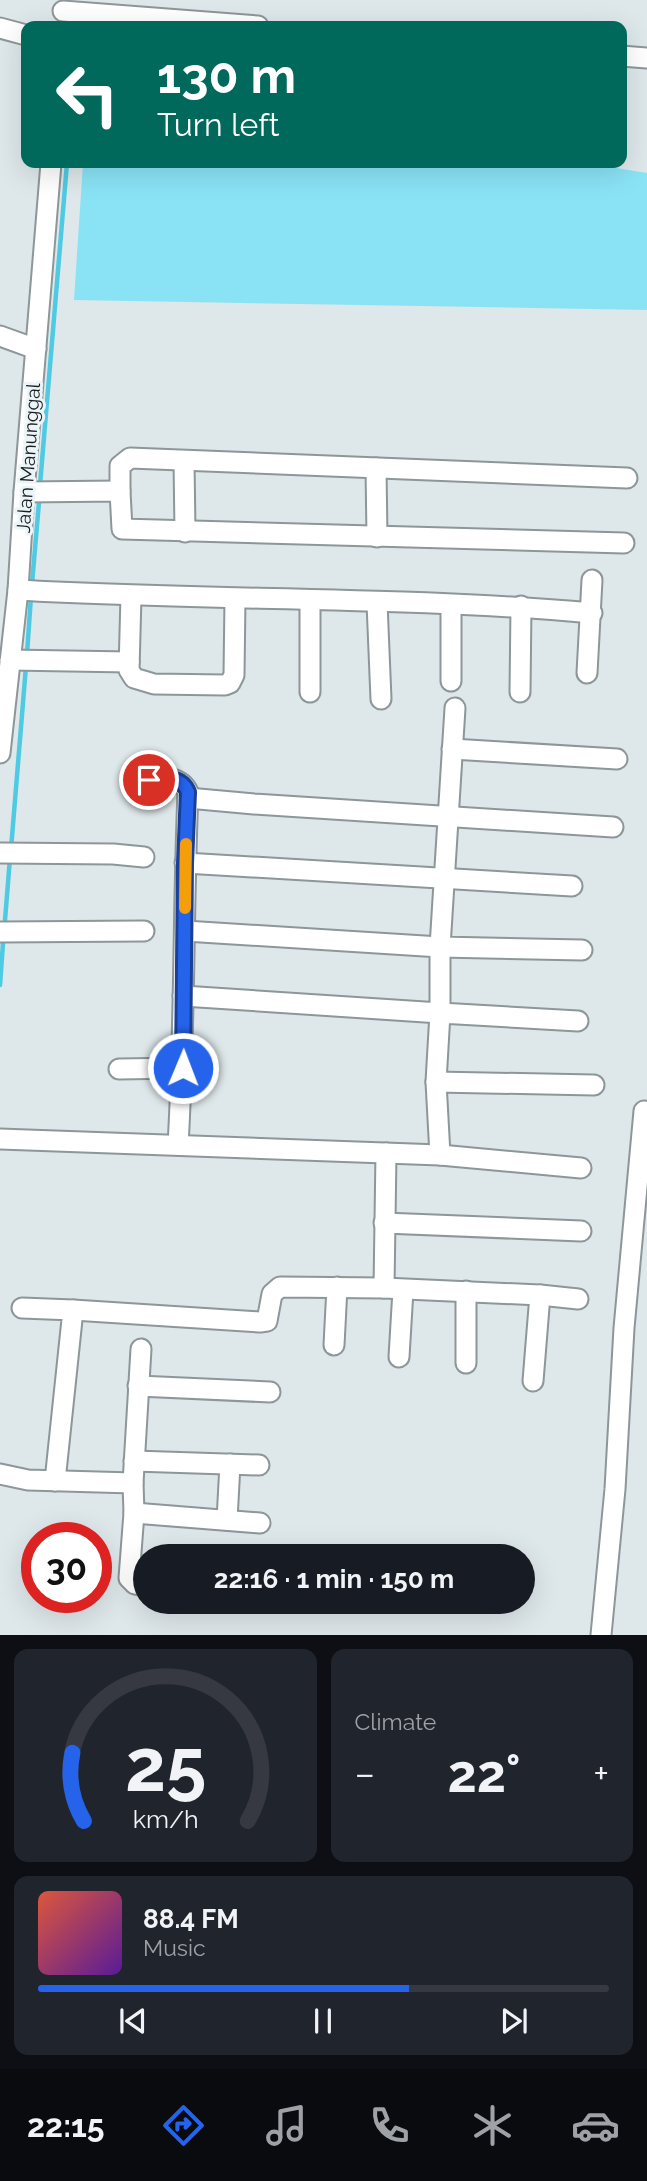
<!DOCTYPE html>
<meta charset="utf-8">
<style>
:root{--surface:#171b24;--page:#20242c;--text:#f1f3f6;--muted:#9ea1a6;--line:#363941;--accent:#2563eb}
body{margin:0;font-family:Raleway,sans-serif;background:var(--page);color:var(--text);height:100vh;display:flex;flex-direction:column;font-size:26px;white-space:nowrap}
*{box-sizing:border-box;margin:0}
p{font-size:23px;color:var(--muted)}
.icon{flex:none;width:38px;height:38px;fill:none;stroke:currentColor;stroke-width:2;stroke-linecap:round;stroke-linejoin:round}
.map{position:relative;height:1635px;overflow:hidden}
.sheet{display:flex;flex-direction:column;gap:14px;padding:14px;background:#0d0f14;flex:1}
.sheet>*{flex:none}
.guide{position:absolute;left:21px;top:21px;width:606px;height:147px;border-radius:14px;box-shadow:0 7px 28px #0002;background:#00695c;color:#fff;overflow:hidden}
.speed{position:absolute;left:21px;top:1522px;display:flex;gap:14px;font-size:35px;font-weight:700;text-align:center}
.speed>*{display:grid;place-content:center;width:91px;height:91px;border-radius:50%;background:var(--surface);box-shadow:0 7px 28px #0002;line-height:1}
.speed .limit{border:10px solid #d22;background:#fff;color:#111}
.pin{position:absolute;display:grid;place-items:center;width:60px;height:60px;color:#fff;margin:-30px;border:4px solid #fff;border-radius:50%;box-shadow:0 2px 7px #0007}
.me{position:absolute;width:77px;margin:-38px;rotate:1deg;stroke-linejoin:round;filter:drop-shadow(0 0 5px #0008)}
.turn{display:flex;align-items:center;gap:24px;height:147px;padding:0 21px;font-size:32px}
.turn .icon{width:91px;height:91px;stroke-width:2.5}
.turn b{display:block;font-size:49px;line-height:60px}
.big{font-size:52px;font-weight:700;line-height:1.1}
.sheet .tile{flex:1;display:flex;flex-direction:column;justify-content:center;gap:10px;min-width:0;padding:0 24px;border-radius:14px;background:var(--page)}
.sheet .dial{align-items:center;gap:0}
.dial svg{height:182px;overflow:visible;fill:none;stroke:var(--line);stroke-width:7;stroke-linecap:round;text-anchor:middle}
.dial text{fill:var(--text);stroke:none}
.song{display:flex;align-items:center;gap:21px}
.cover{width:84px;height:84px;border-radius:10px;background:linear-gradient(135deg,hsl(10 70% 55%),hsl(270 70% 35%))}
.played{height:7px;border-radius:4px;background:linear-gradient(90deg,var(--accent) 65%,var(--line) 65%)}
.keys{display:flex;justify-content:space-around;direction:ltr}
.heat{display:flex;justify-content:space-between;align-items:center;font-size:38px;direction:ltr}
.sheet .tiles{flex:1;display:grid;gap:14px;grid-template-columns:1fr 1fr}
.tile:last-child{grid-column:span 2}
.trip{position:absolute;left:133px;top:1544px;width:402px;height:70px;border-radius:35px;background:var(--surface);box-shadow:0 7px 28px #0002;font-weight:700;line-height:70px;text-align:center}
.menu{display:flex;height:112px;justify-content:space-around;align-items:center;background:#090b0e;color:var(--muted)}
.menu .icon{width:49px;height:49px}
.menu .selected{color:var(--accent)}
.menu b{font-size:32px;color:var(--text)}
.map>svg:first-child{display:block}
.green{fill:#8ae3f5}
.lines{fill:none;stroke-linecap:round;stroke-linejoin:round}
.stream{stroke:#4ecbe3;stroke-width:4.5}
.minor-casing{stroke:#8d9698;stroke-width:23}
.minor{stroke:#fff;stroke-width:19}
.route-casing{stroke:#184099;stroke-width:18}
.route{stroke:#2563eb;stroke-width:12}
.slow{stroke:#f59e0b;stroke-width:12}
.labels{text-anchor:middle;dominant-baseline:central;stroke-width:6;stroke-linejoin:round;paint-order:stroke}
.street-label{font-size:19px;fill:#191d1e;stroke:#ebf5f7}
</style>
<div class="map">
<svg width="647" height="1635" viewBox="0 0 647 1635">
<rect width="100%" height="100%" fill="#dee7ea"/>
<polygon class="green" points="83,163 612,163 616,168 647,173 647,310 74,300"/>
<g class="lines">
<g class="stream">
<polyline points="40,485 67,163"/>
<polyline points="32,584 39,502"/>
<polyline points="27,654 31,596"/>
<polyline points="11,849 26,666"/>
<polyline points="5,920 10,858"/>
<polyline points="0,985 3,943"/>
</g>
<defs>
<g id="minor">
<polyline points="63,11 258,26"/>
<polyline points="0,28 26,35"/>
<polyline points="621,56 647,58"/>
<polyline points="0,336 36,349"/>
<polyline points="184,461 185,532"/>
<polyline points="376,468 377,537"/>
<polyline points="120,491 120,466 130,458 627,478"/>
<polyline points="24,492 120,491 122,529 624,543"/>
<path d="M18 590C209 601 401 596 592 613"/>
<polyline points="131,596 129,670 134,678 154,684 225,685 230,683 234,675 235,599"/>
<polyline points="310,601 310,692"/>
<polyline points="377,603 381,699"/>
<polyline points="451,605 451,681"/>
<polyline points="10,660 129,662"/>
<polyline points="587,673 592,580"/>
<polyline points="520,692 521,606"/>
<polyline points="455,708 440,947 582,950"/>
<polyline points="452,749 617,759"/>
<polyline points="0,753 18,590 24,492 51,163"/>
<path d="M149 781C162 774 182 778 188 792 183 909 185 1027 178 1145"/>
<polyline points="188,798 254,804 613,827"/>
<polyline points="0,853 113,854 144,857"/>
<polyline points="185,863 572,886"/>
<polyline points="0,932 144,931"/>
<polyline points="183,996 440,1013 440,947 185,931"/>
<polyline points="119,1069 183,1068"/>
<polyline points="436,1082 594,1085"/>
<polyline points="0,1139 440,1155 581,1168"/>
<polyline points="440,1155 436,1082 440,1013 578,1021"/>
<polyline points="384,1223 581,1231"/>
<polyline points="384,1288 386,1153"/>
<polyline points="466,1291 466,1363"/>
<polyline points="22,1308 73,1310 55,1481"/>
<polyline points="73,1310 260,1322 267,1321 272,1294 280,1287 384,1288 540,1295 578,1299"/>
<polyline points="334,1345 337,1287"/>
<polyline points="399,1357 403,1290"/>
<polyline points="533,1381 540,1295"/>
<polyline points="138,1386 270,1392"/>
<polyline points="134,1461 259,1465"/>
<polyline points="0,1474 28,1480 133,1483 141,1349"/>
<polyline points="133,1483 134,1513 129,1578 135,1584 145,1586"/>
<polyline points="134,1513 260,1523"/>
<polyline points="227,1520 230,1464"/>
<polyline points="601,1635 615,1489 624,1328 644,1111"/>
</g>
</defs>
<use href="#minor" class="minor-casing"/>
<use href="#minor" class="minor"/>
</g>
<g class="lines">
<defs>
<path id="route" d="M149 780C162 775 182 777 188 792L185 863 183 1068"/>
</defs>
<use href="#route" class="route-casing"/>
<use href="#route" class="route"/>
<polyline class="slow" points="185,908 186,844"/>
</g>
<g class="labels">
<g class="street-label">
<text transform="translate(28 458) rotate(-86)">Jalan Manunggal</text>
</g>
</g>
</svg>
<div class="speed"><div class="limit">30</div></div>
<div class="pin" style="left:149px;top:780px;background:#d93025"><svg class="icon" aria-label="arrive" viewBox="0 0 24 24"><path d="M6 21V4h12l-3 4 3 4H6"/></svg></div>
<svg class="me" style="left:183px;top:1068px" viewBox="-20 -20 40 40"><circle r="17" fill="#2563eb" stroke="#fff" stroke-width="3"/><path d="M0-11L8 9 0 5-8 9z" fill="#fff"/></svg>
<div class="trip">22:16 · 1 min · 150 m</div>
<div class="guide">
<div class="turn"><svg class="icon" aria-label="left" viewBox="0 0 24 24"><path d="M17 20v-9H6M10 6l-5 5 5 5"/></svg><div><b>130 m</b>Turn left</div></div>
</div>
</div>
<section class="sheet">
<div class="tiles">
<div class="tile dial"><svg viewBox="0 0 100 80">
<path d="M14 69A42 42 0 1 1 86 69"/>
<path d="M14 69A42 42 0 0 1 9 39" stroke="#2563eb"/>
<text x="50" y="56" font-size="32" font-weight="700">25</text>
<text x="50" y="72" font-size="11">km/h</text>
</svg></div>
<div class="tile"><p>Climate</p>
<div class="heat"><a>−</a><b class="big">22°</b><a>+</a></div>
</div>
<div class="tile">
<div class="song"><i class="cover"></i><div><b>88.4 FM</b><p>Music</p></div></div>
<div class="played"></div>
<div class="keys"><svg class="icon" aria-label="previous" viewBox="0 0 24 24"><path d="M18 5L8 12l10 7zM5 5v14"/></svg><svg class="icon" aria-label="pause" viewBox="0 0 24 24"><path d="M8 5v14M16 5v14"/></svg><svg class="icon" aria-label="next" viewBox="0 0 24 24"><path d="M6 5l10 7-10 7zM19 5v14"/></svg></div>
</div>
</div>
</section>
<nav class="menu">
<b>22:15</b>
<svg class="icon selected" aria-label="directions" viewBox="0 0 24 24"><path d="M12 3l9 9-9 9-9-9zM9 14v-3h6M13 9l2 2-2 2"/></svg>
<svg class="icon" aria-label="music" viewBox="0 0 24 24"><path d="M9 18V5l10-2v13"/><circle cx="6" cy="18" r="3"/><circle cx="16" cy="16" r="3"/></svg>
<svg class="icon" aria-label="phone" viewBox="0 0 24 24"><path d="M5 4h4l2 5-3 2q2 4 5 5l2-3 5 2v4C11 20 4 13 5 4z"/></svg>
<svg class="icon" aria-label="climate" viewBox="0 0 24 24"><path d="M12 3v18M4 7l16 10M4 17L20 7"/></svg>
<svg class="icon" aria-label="car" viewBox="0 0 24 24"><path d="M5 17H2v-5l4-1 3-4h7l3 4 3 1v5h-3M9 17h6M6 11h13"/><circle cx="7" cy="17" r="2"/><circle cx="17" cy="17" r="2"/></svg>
</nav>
